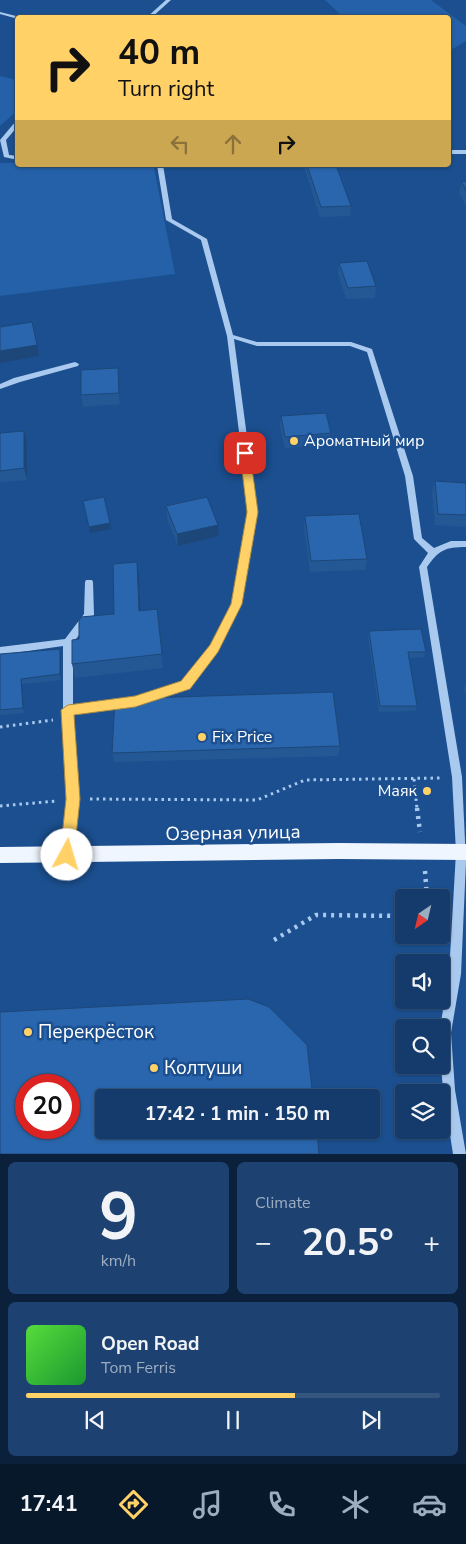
<!DOCTYPE html>
<meta charset="utf-8">
<style>
:root{--surface:#143b6b;--page:#1d4271;--text:#f1f3f6;--muted:#9dadc1;--line:#33557e;--accent:#ffd166}
body{margin:0;font-family:"Nunito Sans",sans-serif;background:var(--page);color:var(--text);height:100vh;display:flex;flex-direction:column;font-size:19px;white-space:nowrap}
*{box-sizing:border-box;margin:0}
p{font-size:16px;color:var(--muted)}
.icon{flex:none;width:28px;height:28px;fill:none;stroke:currentColor;stroke-width:2;stroke-linecap:round;stroke-linejoin:round}
.map{position:relative;height:1154px;overflow:hidden}
.sheet{display:flex;flex-direction:column;gap:8px;padding:8px;background:#0b203b;flex:1}
.sheet>*{flex:none}
.guide{position:absolute;left:15px;top:15px;width:436px;height:152px;border-radius:5px;box-shadow:0 1px 4px #0004,0 0 0 1px var(--line);background:#ffd166;color:#111;overflow:hidden}
.needle{width:32px;rotate:214deg}
.buttons{position:absolute;left:395px;top:889px;display:grid;gap:10px}
.buttons a{display:grid;place-items:center;width:55px;height:55px;border-radius:5px;background:var(--surface);box-shadow:0 1px 4px #0004,0 0 0 1px var(--line);font-size:25px}
.speed{position:absolute;left:15px;top:1074px;display:flex;gap:10px;font-size:25px;font-weight:700;text-align:center}
.speed>*{display:grid;place-content:center;width:65px;height:65px;border-radius:50%;background:var(--surface);box-shadow:0 1px 4px #0004,0 0 0 1px var(--line);line-height:1}
.speed .limit{border:8px solid #d22;background:#fff;color:#111}
.pin{position:absolute;display:grid;place-items:center;width:42px;height:42px;color:#fff;margin:-21px;border-radius:10px;box-shadow:0 2px 8px #0006}
.me{position:absolute;width:55px;margin:-28px;rotate:6deg;stroke-linejoin:round;filter:drop-shadow(0 0 4px #0008)}
.turn{display:flex;align-items:center;gap:18px;height:105px;padding:0 20px;font-size:22px}
.turn .icon{width:65px;height:65px;stroke-width:2.5}
.turn b{display:block;font-size:35px;line-height:42px}
.lanes{display:flex;align-items:center;height:48px;padding:0 20px;background:#0003;justify-content:center;gap:25px;direction:ltr}
.lanes .off{opacity:.35}
.big{font-size:38px;font-weight:700;line-height:1.1}
.sheet .widget{flex:1;display:flex;flex-direction:column;justify-content:center;gap:8px;min-width:0;padding:0 18px;border-radius:8px;background:var(--page)}
.sheet .dial{align-items:center;gap:0}
.dial b{font-size:65px;line-height:1}
.song{display:flex;align-items:center;gap:15px}
.cover{width:60px;height:60px;border-radius:8px;background:linear-gradient(135deg,hsl(110 70% 55%),hsl(130 70% 35%))}
.played{height:5px;border-radius:2px;background:linear-gradient(90deg,var(--accent) 65%,var(--line) 65%)}
.keys{display:flex;justify-content:space-around;direction:ltr}
.heat{display:flex;justify-content:space-between;align-items:center;font-size:28px;direction:ltr}
.sheet .tiles{flex:1;display:grid;gap:8px;grid-template-columns:1fr 1fr}
.widget:last-child{grid-column:span 2}
.trip{position:absolute;left:95px;top:1089px;width:285px;height:50px;border-radius:5px;background:var(--surface);box-shadow:0 1px 4px #0004,0 0 0 1px var(--line);font-weight:700;line-height:50px;text-align:center}
.menu{display:flex;height:80px;justify-content:space-around;align-items:center;background:#08182b;color:var(--muted)}
.menu .icon{width:35px;height:35px}
.menu .on{color:var(--accent)}
.menu b{font-size:22px;color:var(--text)}
.map>svg:first-child{display:block}
.green{fill:#2461a8}
.lines{fill:none;stroke-linecap:round;stroke-linejoin:round}
.path-far1{stroke:#a9c9ee;stroke-width:3;stroke-dasharray:2.5 4;stroke-linecap:butt}
.path{stroke:#a9c9ee;stroke-width:4.5;stroke-dasharray:3 5;stroke-linecap:butt}
.minor{fill:#a9c9ee;fill-rule:evenodd}
.major{fill:#f0f6ff;fill-rule:evenodd}
.wall{fill:#245895}
.shaded-wall{fill:#1d4779}
.building{fill:#2a66ad;stroke:#1d4779;fill-rule:evenodd}
.route{fill:#ffd166;stroke:#a68842}
.poi-dot{fill:#ffd166;stroke:#1b4f8f;stroke-width:2}
.labels{text-anchor:middle;dominant-baseline:central;stroke-width:5;stroke-linejoin:round;paint-order:stroke}
.poi-label{font-size:16px;fill:#fff;stroke:#1b4f8f;text-anchor:start}
.near-street-label{font-size:19px;fill:#fff;stroke:#1b4f8f}
.near-poi-label{font-size:19px;fill:#fff;stroke:#1b4f8f;text-anchor:start}
</style>
<div class="map">
<svg width="466" height="1154" viewBox="0 0 466 1154">
<rect width="100%" height="100%" fill="#1b4f8f"/>
<g class="green">
<polygon points="325,0 431,0 466,26 466,41 449,51 449,18 343,17"/>
<polygon points="0,76 17,80 18,110 0,126"/>
<polygon points="0,163 17,163 18,165 154,168 175,274 0,296"/>
</g>
<g class="lines">
<g class="path-far1">
<polyline points="0,727 53,720"/>
<polyline points="414,779 417,809"/>
<polyline points="90,799 257,800 305,780 440,778"/>
<polyline points="0,806 57,801"/>
</g>
<g class="path">
<polyline points="417,808 420,832"/>
<polyline points="425,871 427,898"/>
<polyline points="274,940 316,915 404,916"/>
</g>
<g class="minor">
<polygon points="166,0 171,0 151,18 146,18"/>
<polygon points="0,12 20,17 20,18 18,18 18,19 0,14"/>
<polygon points="16,121 18,121 18,126 6,140 9,155 18,156 18,160 4,157 0,140"/>
<rect x="449" y="150" width="17" height="4"/>
<path d="M157 165H163L172 219 207 239 233 335 257 342H351L372 349 413 476 422 538 434 548 451 541H466V547C445 547 439 550 427 567L462 777 466 862 461 974 451 1033 455 1090 466 1154H453L443 1090 441 1065V1028H440L449 974 456 852 452 777 419 567 428 553 414 539 405 476 367 352 350 346H257L234 339 257 512 241 604 217 652 189 688 135 705 73 714 78 799 72 855 71 859 67 860 63 859 62 855 68 799 63 710V646L0 655V647L65 639 84 614 85 582 86 580H92L93 582 94 615 73 643V705L135 697 183 682 211 646 233 604 249 512 227 336 201 240 166 220Z"/>
<polygon points="75,362 79,364 78,366 20,382 0,389 0,384 14,378"/>
</g>
<polygon class="major" points="338,843 466,844 466,860 338,859 0,863 0,847"/>
</g>
<g class="wall">
<polygon points="305,165 336,165 351,206 350,216 320,217 305,170"/>
<polygon points="466,181 466,206 459,193 462,182"/>
<polygon points="339,263 376,286 375,298 346,299 338,274"/>
<polygon points="119,379 120,404 83,407 81,395"/>
<polygon points="281,416 331,433 330,445 285,448 280,427"/>
<polygon points="24,431 27,442 27,480 0,482 0,433"/>
<polygon points="435,481 466,483 466,527 435,525 432,492"/>
<polygon points="166,506 218,525 219,536 178,546 167,518"/>
<polygon points="305,516 367,559 365,570 310,572 304,527"/>
<polygon points="139,577 140,611 157,609 163,668 75,678 72,664 79,639 114,614"/>
<polygon points="369,631 426,652 424,657 409,658 417,706 415,711 379,712 368,636"/>
<polygon points="0,654 61,655 61,680 22,684 24,713 0,715"/>
<polygon points="466,681 466,699 464,688"/>
<polygon points="340,746 338,756 114,762 112,753"/>
</g>
<g class="shaded-wall">
<polygon points="37,345 39,356 0,363 0,351"/>
<polygon points="118,368 119,379 120,404 119,393"/>
<polygon points="24,431 27,442 27,480 24,468"/>
<polygon points="110,523 111,529 90,533 89,527"/>
<polygon points="218,525 219,536 178,546 177,534"/>
<polygon points="137,562 139,577 141,625 139,611"/>
<polygon points="60,649 61,655 61,680 60,674"/>
<polygon points="21,679 22,684 24,713 23,708"/>
</g>
<g class="building">
<polygon points="307,165 336,165 351,206 321,207"/>
<polygon points="466,181 466,191 462,182"/>
<polygon points="367,261 376,286 348,288 339,263"/>
<polygon points="32,322 37,345 0,351 0,327"/>
<polygon points="118,368 119,393 81,395 81,370"/>
<polygon points="326,413 331,433 285,437 281,416"/>
<polygon points="24,431 24,468 0,471 0,433"/>
<polygon points="435,481 466,483 466,515 438,514"/>
<polygon points="104,497 110,523 89,527 83,501"/>
<polygon points="207,497 218,525 177,534 166,506"/>
<polygon points="359,514 367,559 311,561 305,516"/>
<polygon points="137,562 139,611 157,609 162,654 72,664 72,640 79,639 79,621 81,617 114,614 113,564"/>
<polygon points="421,629 426,652 408,652 417,706 380,706 369,631"/>
<polygon points="60,649 60,674 21,679 23,708 0,710 0,654"/>
<polygon points="333,692 340,746 112,753 115,699"/>
<path d="M248 999 269 1007 307 1045 313 1098H104V1130H317L319 1154H0V1011L1 1012ZM26 1085H69V1128H26Z"/>
</g>
<polygon class="route" points="245,450 250,453 258,512 242,604 218,652 190,689 135,707 74,715 80,799 74,855 72,860 67,862 62,860 60,855 66,799 61,710 68,705 135,696 181,681 210,645 231,604 247,512 240,453"/>
<g class="poi-dot">
<circle cx="294" cy="441" r="5"/>
<circle cx="202" cy="737" r="5"/>
<circle cx="427" cy="791" r="5"/>
<circle cx="28" cy="1032" r="5"/>
<circle cx="154" cy="1068" r="5"/>
</g>
<g class="labels">
<g class="poi-label">
<text x="304" y="441">Ароматный мир</text>
<text x="212" y="737">Fix Price</text>
<text x="417" y="791" text-anchor="end">Маяк</text>
</g>
<g class="near-street-label">
<text transform="translate(233 833) rotate(-1)">Озерная улица</text>
</g>
<g class="near-poi-label">
<text x="38" y="1032">Перекрёсток</text>
<text x="164" y="1068">Колтуши</text>
</g>
</g>
</svg>
<div class="buttons">
<a><svg class="needle" viewBox="-14 -14 28 28"><path d="M0-13l5 13h-10z" fill="#e53935"/><path d="M0 13l5-13h-10z" fill="#9dadc1"/></svg></a>
<a><svg class="icon" aria-label="sound" viewBox="0 0 24 24"><path d="M4 9h4l5-4v14l-5-4H4zM17 9q2 3 0 6"/></svg></a>
<a><svg class="icon" aria-label="search" viewBox="0 0 24 24"><circle cx="10" cy="10" r="6"/><path d="M15 15l6 6"/></svg></a>
<a><svg class="icon" aria-label="layers" viewBox="0 0 24 24"><path d="M12 4l9 5-9 5-9-5zM3 14l9 5 9-5"/></svg></a>
</div>
<div class="speed"><div class="limit">20</div></div>
<div class="pin" style="left:245px;top:453px;background:#d93025"><svg class="icon" aria-label="arrive" viewBox="0 0 24 24"><path d="M6 21V4h12l-3 4 3 4H6"/></svg></div>
<svg class="me" style="left:67px;top:855px" viewBox="-20 -20 40 40"><circle r="19" fill="#fff"/><path d="M0-13L10 11 0 6-10 11z" fill="#ffd166"/></svg>
<div class="trip">17:42 · 1 min · 150 m</div>
<div class="guide">
<div class="turn"><svg class="icon" aria-label="right" viewBox="0 0 24 24"><path d="M7 20v-9h11M14 6l5 5-5 5"/></svg><div><b>40 m</b>Turn right</div></div>
<div class="lanes"><svg class="icon off" aria-label="left" viewBox="0 0 24 24"><path d="M17 20v-9H6M10 6l-5 5 5 5"/></svg><svg class="icon off" aria-label="ahead" viewBox="0 0 24 24"><path d="M12 20V5M6 11l6-6 6 6"/></svg><svg class="icon" aria-label="right" viewBox="0 0 24 24"><path d="M7 20v-9h11M14 6l5 5-5 5"/></svg></div>
</div>
</div>
<section class="sheet">
<div class="tiles">
<div class="widget dial"><b>9</b><p>km/h</p></div>
<div class="widget"><p>Climate</p>
<div class="heat"><a>−</a><b class="big">20.5°</b><a>+</a></div>
</div>
<div class="widget">
<div class="song"><i class="cover"></i><div><b>Open Road</b><p>Tom Ferris</p></div></div>
<div class="played"></div>
<div class="keys"><svg class="icon" aria-label="previous" viewBox="0 0 24 24"><path d="M18 5L8 12l10 7zM5 5v14"/></svg><svg class="icon" aria-label="pause" viewBox="0 0 24 24"><path d="M8 5v14M16 5v14"/></svg><svg class="icon" aria-label="next" viewBox="0 0 24 24"><path d="M6 5l10 7-10 7zM19 5v14"/></svg></div>
</div>
</div>
</section>
<nav class="menu">
<b>17:41</b>
<svg class="icon on" aria-label="directions" viewBox="0 0 24 24"><path d="M12 3l9 9-9 9-9-9zM9 14v-3h6M13 9l2 2-2 2"/></svg>
<svg class="icon" aria-label="music" viewBox="0 0 24 24"><path d="M9 18V5l10-2v13"/><circle cx="6" cy="18" r="3"/><circle cx="16" cy="16" r="3"/></svg>
<svg class="icon" aria-label="phone" viewBox="0 0 24 24"><path d="M5 4h4l2 5-3 2q2 4 5 5l2-3 5 2v4C11 20 4 13 5 4z"/></svg>
<svg class="icon" aria-label="climate" viewBox="0 0 24 24"><path d="M12 3v18M4 7l16 10M4 17L20 7"/></svg>
<svg class="icon" aria-label="car" viewBox="0 0 24 24"><path d="M5 17H2v-5l4-1 3-4h7l3 4 3 1v5h-3M9 17h6M6 11h13"/><circle cx="7" cy="17" r="2"/><circle cx="17" cy="17" r="2"/></svg>
</nav>
